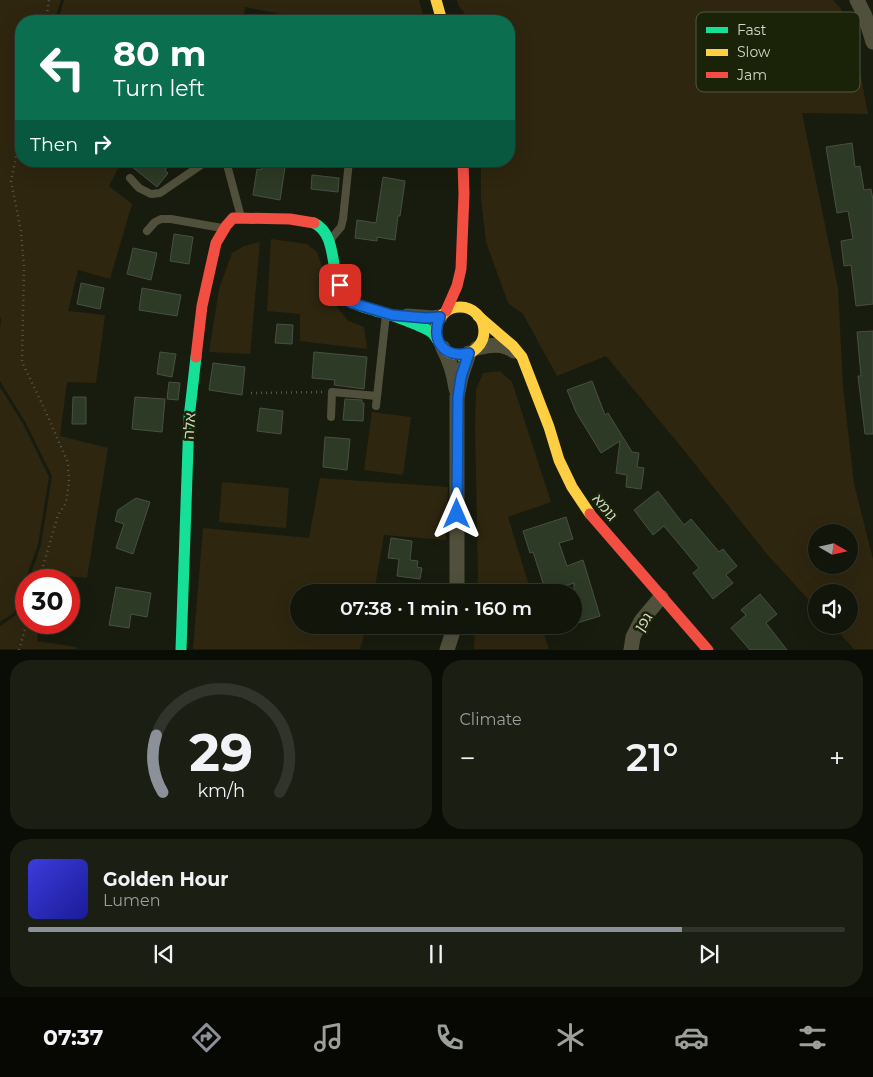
<!DOCTYPE html>
<meta charset="utf-8">
<style>
:root{--surface:#12150a;--page:#1b1e13;--text:#f1f3f6;--muted:#9c9f9c;--line:#31342b;--accent:#8c9099}
body{margin:0;font-family:Montserrat,"Noto Sans Hebrew",sans-serif;background:var(--page);color:var(--text);height:100vh;display:flex;flex-direction:column;font-size:19px;white-space:nowrap}
*{box-sizing:border-box;margin:0}
p{font-size:16px;color:var(--muted)}
.icon{flex:none;width:28px;height:28px;fill:none;stroke:currentColor;stroke-width:2;stroke-linecap:round;stroke-linejoin:round}
.map{position:relative;height:650px;overflow:hidden}
.details{display:flex;flex-direction:column;gap:10px;padding:10px;background:#0a0c06;flex:1}
.details>*{flex:none}
.banner{position:absolute;left:15px;top:15px;width:500px;height:152px;border-radius:20px;box-shadow:0 5px 20px #0002,0 0 0 1px var(--line);background:#0b6e4f;color:#fff;overflow:hidden}
.needle{width:32px;rotate:99deg}
.controls{position:absolute;left:808px;top:524px;display:grid;gap:10px}
.controls a{display:grid;place-items:center;width:50px;height:50px;border-radius:50%;background:var(--surface);box-shadow:0 5px 20px #0002,0 0 0 1px var(--line);font-size:25px}
.speed{position:absolute;left:15px;top:569px;display:flex;gap:10px;font-size:25px;font-weight:700;text-align:center}
.speed>*{display:grid;place-content:center;width:65px;height:65px;border-radius:50%;background:var(--surface);box-shadow:0 5px 20px #0002,0 0 0 1px var(--line);line-height:1}
.speed .limit{border:8px solid #d22;background:#fff;color:#111}
.pin{position:absolute;display:grid;place-items:center;width:42px;height:42px;color:#fff;margin:-21px;border-radius:10px;box-shadow:0 2px 8px #0006}
.me{position:absolute;width:55px;margin:-28px;rotate:0deg;stroke-linejoin:round;filter:drop-shadow(0 0 4px #0008)}
.turn{display:flex;align-items:center;gap:18px;height:105px;padding:0 15px;font-size:22px}
.turn .icon{width:65px;height:65px;stroke-width:2.5}
.turn b{display:block;font-size:35px;line-height:42px}
.then{display:flex;align-items:center;height:48px;padding:0 15px;background:#0003;gap:10px;font-size:19px}
.big{font-size:38px;font-weight:600;line-height:1.1}
.details .widget{flex:1;display:flex;flex-direction:column;justify-content:center;gap:8px;min-width:0;padding:0 18px;border-radius:20px;background:var(--page)}
.details .dial{align-items:center;gap:0}
.dial svg{height:130px;overflow:visible;fill:none;stroke:var(--line);stroke-width:7;stroke-linecap:round;text-anchor:middle}
.dial text{fill:var(--text);stroke:none}
.song{display:flex;align-items:center;gap:15px}
.cover{width:60px;height:60px;border-radius:8px;background:linear-gradient(135deg,hsl(240 70% 55%),hsl(240 70% 35%))}
.played{height:5px;border-radius:2px;background:linear-gradient(90deg,var(--accent) 80%,var(--line) 80%)}
.keys{display:flex;justify-content:space-around;direction:ltr}
.heat{display:flex;justify-content:space-between;align-items:center;font-size:28px;direction:ltr}
.details .tiles{flex:1;display:grid;gap:10px;grid-template-columns:1fr 1fr}
.widget:last-child{grid-column:span 2}
.trip{position:absolute;left:290px;top:584px;width:292px;height:50px;border-radius:25px;background:var(--surface);box-shadow:0 5px 20px #0002,0 0 0 1px var(--line);font-weight:600;line-height:50px;text-align:center}
.tabs{display:flex;height:80px;justify-content:space-around;align-items:center;background:#070804;color:var(--muted)}
.tabs .icon{width:35px;height:35px}
.tabs .current{color:var(--accent)}
.tabs b{font-size:22px;color:var(--text)}
.map>svg:first-child{display:block}
.green{fill:#2e260f;fill-rule:evenodd}
.building{fill:#2d3a25;stroke:#494f44}
.lines{fill:none;stroke-linecap:round;stroke-linejoin:round}
.path{stroke:#575849;stroke-width:2.5;stroke-dasharray:1 4;stroke-linecap:butt}
.lane{stroke:#51503c;stroke-width:8}
.street{stroke:#51503c;stroke-width:15}
.fast{stroke:#16e098;stroke-width:11}
.slow{stroke:#ffcf43;stroke-width:11}
.jam{stroke:#f24e42;stroke-width:11}
.route-casing{stroke:#114b97;stroke-width:12}
.route{stroke:#1a73e8;stroke-width:9}
.labels{text-anchor:middle;dominant-baseline:central;stroke-width:5;stroke-linejoin:round;paint-order:stroke}
.street-label{font-size:15px;fill:#d0d6c6;stroke:#1a2208}
.key{fill:#1a2208;stroke:#515841;stroke-width:1}
.key-label{font-size:14px;fill:#d0d6c6}
</style>
<div class="map">
<svg width="873" height="650" viewBox="0 0 873 650">
<rect width="100%" height="100%" fill="#181c0e"/>
<g class="green">
<polygon points="0,0 61,0 54,21 21,21 21,161 122,161 109,186 132,204 110,279 78,270 68,311 105,315 96,383 67,382 60,436 108,448 87,578 47,574 46,580 29,580 41,545 52,476 26,423 0,381 0,328 1,318 0,317"/>
<polygon points="64,0 419,0 425,21 316,21 245,7 243,21 58,21"/>
<path d="M457 0H833L841 9 860 72 868 114 802 113 838 288 843 387 854 484 873 559V649H854L832 625H849V592H816V608L766 553 678 443 606 356 557 376 523 314 508 303 486 242 481 199V161H509V115L512 112 516 85 509 68V21H470L458 5ZM816 532H849V565H816Z"/>
<polygon points="271,239 307,244 317,252 335,304 348,321 364,327 367,349 300,341 300,314 267,311"/>
<polygon points="260,242 250,354 209,352 219,289 232,253 244,246"/>
<polygon points="500,371 512,382 551,502 508,517 531,592 477,592 478,574 475,426 476,390 483,373"/>
<polygon points="0,387 23,424 49,477 38,544 14,613 0,622"/>
<polygon points="372,412 411,417 403,475 364,470"/>
<polygon points="320,478 448,487 446,540 384,535 374,592 299,592 299,625 367,625 360,649 193,649 203,528 309,538"/>
<polygon points="222,482 289,488 286,528 219,522"/>
<polygon points="26,588 26,622 39,623 37,641 76,647 76,649 0,649 0,626 16,615"/>
<polygon points="475,625 541,625 549,649 474,649"/>
</g>
<g class="building">
<polygon points="852,143 855,167 860,166 864,190 871,189 873,200 873,304 856,306 851,265 844,266 841,241 853,239 848,211 837,213 826,147"/>
<polygon points="125,161 172,161 165,170 168,173 157,187"/>
<polygon points="262,161 286,161 280,200 253,195 257,169 261,170"/>
<polygon points="312,175 339,178 338,192 311,189"/>
<polygon points="383,177 405,181 400,216 398,216 395,240 377,237 377,241 355,238 357,220 376,223"/>
<polygon points="174,234 193,237 189,264 170,261"/>
<polygon points="133,248 157,253 151,280 127,274"/>
<polygon points="81,283 104,288 100,309 77,304"/>
<polygon points="142,288 181,295 177,316 139,310"/>
<polygon points="277,324 293,325 292,344 275,343"/>
<polygon points="873,331 873,434 865,434 858,376 861,376 857,332"/>
<polygon points="160,352 176,354 172,377 157,374"/>
<polygon points="314,352 367,357 364,389 334,385 335,380 312,378"/>
<polygon points="213,363 245,367 242,395 209,390"/>
<polygon points="592,381 605,415 608,413 632,452 639,453 637,467 644,468 641,489 626,487 627,475 616,473 620,441 601,453 576,412 567,390"/>
<polygon points="169,382 180,383 178,400 167,399"/>
<polygon points="73,397 86,397 86,424 72,424"/>
<polygon points="135,397 165,399 162,432 132,429"/>
<polygon points="345,399 362,400 362,403 364,403 363,421 343,420"/>
<polygon points="260,408 283,411 281,434 257,431"/>
<polygon points="325,437 350,439 347,470 323,467"/>
<polygon points="658,491 684,525 691,519 719,552 723,549 737,566 726,575 733,583 713,599 693,573 699,568 664,526 653,535 634,510"/>
<polygon points="136,498 150,502 133,554 116,548 124,524 115,521 118,510"/>
<polygon points="566,517 573,539 559,543 567,566 583,560 600,616 574,624 574,583 546,592 533,552 530,553 523,531"/>
<polygon points="391,538 412,541 410,560 418,561 417,567 422,568 420,579 397,576 399,559 388,558"/>
<polygon points="116,587 151,593 147,617 131,614 129,628 109,625"/>
<polygon points="760,594 777,614 766,623 787,650 750,650 731,628 746,615 741,610"/>
</g>
<g class="lines">
<g class="path">
<polyline points="46,21 49,0"/>
<polyline points="21,132 11,181 21,231 24,267 22,362 44,408 68,463 69,483 66,503 58,515 39,580"/>
<polyline points="251,393 322,392"/>
<polyline points="19,650 27,622"/>
</g>
<g class="lane">
<polyline points="226,161 241,217"/>
<polyline points="130,178 139,188 151,194 160,193 207,161"/>
<polyline points="147,231 155,222 161,219 171,219 222,228"/>
<polyline points="330,240 341,227 343,219 349,161"/>
<polyline points="376,406 386,314"/>
<polyline points="331,417 332,392 377,396"/>
</g>
<g class="street">
<polyline points="857,0 865,16 873,42"/>
<polyline points="407,316 433,318 440,317"/>
<path d="M443 348C450 361 454 374 456 389"/>
<path d="M477 348C491 345 502 343 514 351"/>
<polyline points="457,592 457,397 461,377 469,353"/>
<polyline points="447,650 455,625"/>
<polyline points="631,650 633,637 641,621 661,597"/>
</g>
<g class="fast">
<path d="M314 223C341 236 327 282 348 299 355 306 367 308 376 311 390 314 403 319 417 325 421 327 427 329 431 332 434 334 436 338 438 341"/>
<polyline points="181,650 189,418 196,357"/>
</g>
<g class="slow">
<polyline points="436,0 442,21"/>
<circle cx="460" cy="331" r="24"/>
<polyline points="478,316 513,346 522,357 549,427 559,460 572,487 590,514"/>
</g>
<g class="jam">
<polyline points="446,311 457,286 461,269 464,194 463,161"/>
<polyline points="196,357 202,306 216,243 226,226 233,218 290,219 314,223"/>
<polyline points="590,514 708,650"/>
</g>
</g>
<g class="lines">
<defs>
<path id="route" d="M340 285 345 298 352 303 392 315 426 318 440 317C430 340 444 359 469 353L461 377 458 398 457 514"/>
</defs>
<use href="#route" class="route-casing"/>
<use href="#route" class="route"/>
</g>
<g class="labels">
<g class="street-label">
<text transform="translate(189 426) rotate(-86)">אלה</text>
<text transform="translate(605 507) rotate(51)">גומא</text>
<text transform="translate(643 622) rotate(-56)">גפן</text>
</g>
</g>
<rect x="696" y="12" width="164" height="80" rx="8" class="key"/>
<rect x="706" y="27" width="22" height="6" fill="#16e098"/>
<rect x="706" y="49" width="22" height="7" fill="#ffcf43"/>
<rect x="706" y="72" width="22" height="6" fill="#f24e42"/>
<g class="key-label">
<text x="737" y="35">Fast</text>
<text x="737" y="57">Slow</text>
<text x="737" y="80">Jam</text>
</g>
</svg>
<div class="controls">
<a><svg class="needle" viewBox="-14 -14 28 28"><path d="M0-13l5 13h-10z" fill="#e53935"/><path d="M0 13l5-13h-10z" fill="#9c9f9c"/></svg></a>
<a><svg class="icon" aria-label="sound" viewBox="0 0 24 24"><path d="M4 9h4l5-4v14l-5-4H4zM17 9q2 3 0 6"/></svg></a>
</div>
<div class="speed"><div class="limit">30</div></div>
<div class="pin" style="left:340px;top:285px;background:#d93025"><svg class="icon" aria-label="arrive" viewBox="0 0 24 24"><path d="M6 21V4h12l-3 4 3 4H6"/></svg></div>
<svg class="me" style="left:457px;top:514px" viewBox="-20 -20 40 40"><path d="M0-17L14 15 0 8-14 15z" fill="#1a73e8" stroke="#fff" stroke-width="4"/></svg>
<div class="trip">07:38 · 1 min · 160 m</div>
<div class="banner">
<div class="turn"><svg class="icon" aria-label="left" viewBox="0 0 24 24"><path d="M17 20v-9H6M10 6l-5 5 5 5"/></svg><div><b>80 m</b>Turn left</div></div>
<div class="then">Then<svg class="icon" aria-label="right" viewBox="0 0 24 24"><path d="M7 20v-9h11M14 6l5 5-5 5"/></svg></div>
</div>
</div>
<section class="details">
<div class="tiles">
<div class="widget dial"><svg viewBox="0 0 100 80">
<path d="M14 69A42 42 0 1 1 86 69"/>
<path d="M14 69A42 42 0 0 1 10 34" stroke="#8c9099"/>
<text x="50" y="56" font-size="32" font-weight="700">29</text>
<text x="50" y="72" font-size="11">km/h</text>
</svg></div>
<div class="widget"><p>Climate</p>
<div class="heat"><a>−</a><b class="big">21°</b><a>+</a></div>
</div>
<div class="widget">
<div class="song"><i class="cover"></i><div><b>Golden Hour</b><p>Lumen</p></div></div>
<div class="played"></div>
<div class="keys"><svg class="icon" aria-label="previous" viewBox="0 0 24 24"><path d="M18 5L8 12l10 7zM5 5v14"/></svg><svg class="icon" aria-label="pause" viewBox="0 0 24 24"><path d="M8 5v14M16 5v14"/></svg><svg class="icon" aria-label="next" viewBox="0 0 24 24"><path d="M6 5l10 7-10 7zM19 5v14"/></svg></div>
</div>
</div>
</section>
<nav class="tabs">
<b>07:37</b>
<svg class="icon current" aria-label="directions" viewBox="0 0 24 24"><path d="M12 3l9 9-9 9-9-9zM9 14v-3h6M13 9l2 2-2 2"/></svg>
<svg class="icon" aria-label="music" viewBox="0 0 24 24"><path d="M9 18V5l10-2v13"/><circle cx="6" cy="18" r="3"/><circle cx="16" cy="16" r="3"/></svg>
<svg class="icon" aria-label="phone" viewBox="0 0 24 24"><path d="M5 4h4l2 5-3 2q2 4 5 5l2-3 5 2v4C11 20 4 13 5 4z"/></svg>
<svg class="icon" aria-label="climate" viewBox="0 0 24 24"><path d="M12 3v18M4 7l16 10M4 17L20 7"/></svg>
<svg class="icon" aria-label="car" viewBox="0 0 24 24"><path d="M5 17H2v-5l4-1 3-4h7l3 4 3 1v5h-3M9 17h6M6 11h13"/><circle cx="7" cy="17" r="2"/><circle cx="17" cy="17" r="2"/></svg>
<svg class="icon" aria-label="filters" viewBox="0 0 24 24"><path d="M4 7h16M4 17h16"/><circle cx="9" cy="7" r="2"/><circle cx="15" cy="17" r="2"/></svg>
</nav>
